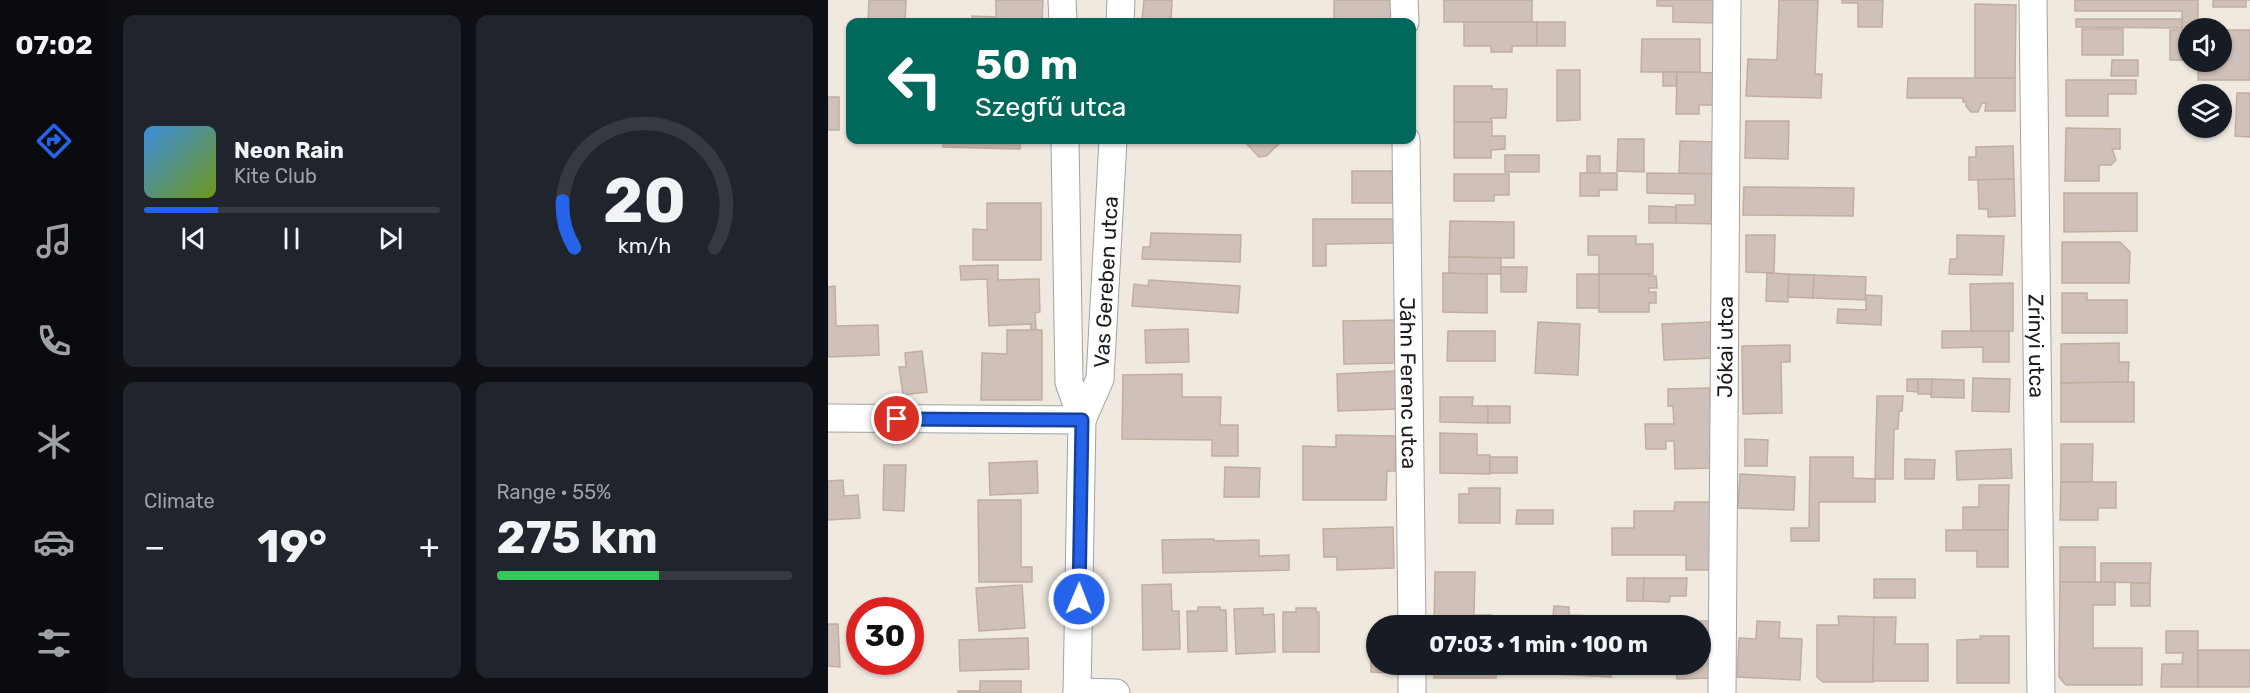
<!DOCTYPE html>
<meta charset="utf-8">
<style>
:root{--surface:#171b24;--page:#20242c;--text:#f1f3f6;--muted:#9ea1a6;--line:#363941;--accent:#2563eb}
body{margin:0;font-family:Rubik,sans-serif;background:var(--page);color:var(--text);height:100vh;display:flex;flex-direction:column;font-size:22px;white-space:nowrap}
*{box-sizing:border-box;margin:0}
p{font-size:20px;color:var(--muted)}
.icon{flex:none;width:33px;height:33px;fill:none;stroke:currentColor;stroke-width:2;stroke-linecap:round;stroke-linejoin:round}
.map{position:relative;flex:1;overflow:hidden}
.sheet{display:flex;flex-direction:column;gap:15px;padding:15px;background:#0d0f14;width:720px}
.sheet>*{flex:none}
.guide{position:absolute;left:18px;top:18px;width:570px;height:126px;border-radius:12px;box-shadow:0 2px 4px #0004;background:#00695c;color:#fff;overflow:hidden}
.buttons{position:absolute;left:1350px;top:18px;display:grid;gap:12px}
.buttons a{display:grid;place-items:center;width:54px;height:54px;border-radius:50%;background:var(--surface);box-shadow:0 2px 4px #0004;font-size:30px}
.speed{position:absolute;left:18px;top:597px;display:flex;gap:12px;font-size:30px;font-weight:700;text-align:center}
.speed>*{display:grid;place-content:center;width:78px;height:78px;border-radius:50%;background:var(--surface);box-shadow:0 2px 4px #0004;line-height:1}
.speed .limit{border:9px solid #d22;background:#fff;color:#111}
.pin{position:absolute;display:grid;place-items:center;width:51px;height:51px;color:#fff;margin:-26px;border:3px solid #fff;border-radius:50%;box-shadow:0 2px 6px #0007}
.me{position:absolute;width:66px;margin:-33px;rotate:1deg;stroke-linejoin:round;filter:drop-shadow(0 0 4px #0008)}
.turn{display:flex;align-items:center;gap:21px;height:126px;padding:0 30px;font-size:27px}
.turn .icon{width:78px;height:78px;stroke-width:2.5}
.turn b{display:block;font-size:42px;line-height:51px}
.big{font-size:45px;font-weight:700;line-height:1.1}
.sheet .widget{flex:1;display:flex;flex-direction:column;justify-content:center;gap:9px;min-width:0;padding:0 21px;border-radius:12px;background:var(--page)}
.sheet .dial{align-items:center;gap:0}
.dial svg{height:156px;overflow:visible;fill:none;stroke:var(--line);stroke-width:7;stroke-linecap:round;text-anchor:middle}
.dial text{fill:var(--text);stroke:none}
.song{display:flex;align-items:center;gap:18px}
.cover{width:72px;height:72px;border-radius:9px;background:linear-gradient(135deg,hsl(210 70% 55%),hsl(80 70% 35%))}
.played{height:6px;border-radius:3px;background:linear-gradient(90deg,var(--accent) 25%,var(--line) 25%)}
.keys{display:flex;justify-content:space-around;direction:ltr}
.heat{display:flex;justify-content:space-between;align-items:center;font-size:33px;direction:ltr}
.charge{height:9px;border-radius:4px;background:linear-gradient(90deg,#34c759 55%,var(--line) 0)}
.sheet .tiles{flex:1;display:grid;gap:15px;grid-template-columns:repeat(2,1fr)}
.trip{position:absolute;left:538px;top:615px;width:345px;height:60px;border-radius:30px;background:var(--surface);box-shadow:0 2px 4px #0004;font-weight:700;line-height:60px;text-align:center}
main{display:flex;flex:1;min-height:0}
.tab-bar{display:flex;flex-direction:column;width:108px;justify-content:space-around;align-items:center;background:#090b0e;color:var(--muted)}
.tab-bar .icon{width:42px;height:42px}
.tab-bar .current{color:var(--accent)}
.tab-bar b{font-size:27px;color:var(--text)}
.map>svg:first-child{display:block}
.building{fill:#cfc1b9;stroke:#c2ada1;stroke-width:1.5}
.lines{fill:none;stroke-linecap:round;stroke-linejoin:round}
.minor-casing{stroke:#a3a3a3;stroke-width:29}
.minor{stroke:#fff;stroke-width:27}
.route-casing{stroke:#184099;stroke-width:15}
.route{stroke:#2563eb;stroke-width:10}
.labels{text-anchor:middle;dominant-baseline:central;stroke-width:6;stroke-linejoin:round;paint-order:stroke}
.street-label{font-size:21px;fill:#1c1c1c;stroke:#fff}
</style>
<main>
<nav class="tab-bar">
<b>07:02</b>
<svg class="icon current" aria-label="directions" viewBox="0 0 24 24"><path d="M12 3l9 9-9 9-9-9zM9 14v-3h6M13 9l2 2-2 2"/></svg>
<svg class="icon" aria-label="music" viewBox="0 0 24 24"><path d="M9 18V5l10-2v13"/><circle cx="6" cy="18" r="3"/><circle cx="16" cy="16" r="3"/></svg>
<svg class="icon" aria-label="phone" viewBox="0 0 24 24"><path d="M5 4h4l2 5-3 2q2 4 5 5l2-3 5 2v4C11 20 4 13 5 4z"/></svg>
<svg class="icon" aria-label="climate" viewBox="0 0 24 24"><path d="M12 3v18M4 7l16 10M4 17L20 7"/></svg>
<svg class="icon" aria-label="car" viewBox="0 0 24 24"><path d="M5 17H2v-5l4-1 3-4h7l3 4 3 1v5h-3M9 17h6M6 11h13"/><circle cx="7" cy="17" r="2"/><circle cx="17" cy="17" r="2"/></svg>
<svg class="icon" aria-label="filters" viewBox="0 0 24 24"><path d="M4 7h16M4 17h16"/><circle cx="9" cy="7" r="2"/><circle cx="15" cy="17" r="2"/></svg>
</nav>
<section class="sheet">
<div class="tiles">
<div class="widget">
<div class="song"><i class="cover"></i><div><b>Neon Rain</b><p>Kite Club</p></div></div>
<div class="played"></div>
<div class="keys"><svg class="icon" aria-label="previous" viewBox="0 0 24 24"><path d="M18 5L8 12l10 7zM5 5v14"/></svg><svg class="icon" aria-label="pause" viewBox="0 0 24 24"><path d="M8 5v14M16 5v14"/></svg><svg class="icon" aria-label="next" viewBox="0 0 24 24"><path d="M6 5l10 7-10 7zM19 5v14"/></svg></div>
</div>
<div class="widget dial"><svg viewBox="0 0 100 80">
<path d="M14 69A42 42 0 1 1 86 69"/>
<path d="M14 69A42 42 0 0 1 8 45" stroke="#2563eb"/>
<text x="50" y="56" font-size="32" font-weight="700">20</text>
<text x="50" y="72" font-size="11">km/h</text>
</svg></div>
<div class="widget"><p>Climate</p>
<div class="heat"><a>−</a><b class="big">19°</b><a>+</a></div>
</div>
<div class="widget"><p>Range · 55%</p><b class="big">275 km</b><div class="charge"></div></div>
</div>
</section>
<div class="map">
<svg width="1422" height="693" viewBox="0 0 1422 693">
<rect width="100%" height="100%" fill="#efe9e0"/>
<g class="building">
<polygon points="41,0 78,0 77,22 40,22"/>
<polygon points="168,0 215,0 214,22 144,22 144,16 168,17"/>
<polygon points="316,0 344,0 343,22 314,20"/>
<rect x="506" y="0" width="59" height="22"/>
<rect x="616" y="0" width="88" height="22"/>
<polygon points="829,0 891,0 890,23 845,22 845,6 829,6"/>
<polygon points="951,0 990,0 987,74 994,74 993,98 918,96 920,59 949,60"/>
<polygon points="1014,0 1055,0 1054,27 1030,27 1030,3 1014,3"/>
<polygon points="1247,0 1370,0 1370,28 1360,28 1360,60 1342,60 1342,30 1354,30 1354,11 1247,11"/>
<polygon points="1385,0 1422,0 1418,0 1418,7 1385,7"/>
<polygon points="1147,4 1188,5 1187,78 1147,78"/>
<polygon points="1248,19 1354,19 1354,28 1248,27"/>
<polygon points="636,22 709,22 709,46 684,46 684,52 663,52 663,46 636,46"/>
<rect x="709" y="22" width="28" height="24"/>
<rect x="1254" y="29" width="41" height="26"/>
<polygon points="1394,30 1422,30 1422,80 1370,80 1370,62 1394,62"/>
<polygon points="814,39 872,39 872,72 813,72"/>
<polygon points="1284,60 1310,60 1310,76 1283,76"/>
<polygon points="729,70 752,70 752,120 729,121"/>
<polygon points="835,72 849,72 848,86 835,86"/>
<polygon points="849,72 891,73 891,105 871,105 871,114 848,114"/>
<polygon points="1080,78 1187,78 1187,111 1157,111 1158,103 1154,103 1150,112 1143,112 1138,106 1138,102 1135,102 1135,98 1079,98"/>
<polygon points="1238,80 1308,80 1308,94 1280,94 1280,116 1238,116"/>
<polygon points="626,86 664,86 664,89 679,89 678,118 663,118 664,122 626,122"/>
<polygon points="1409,93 1422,93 1422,137 1407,136"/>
<rect x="0" y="97" width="11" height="33"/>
<polygon points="918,121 961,121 960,159 917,158"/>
<polygon points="626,122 664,122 664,136 677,136 677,149 663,150 663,158 626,158"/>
<polygon points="1238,128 1292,129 1292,149 1284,149 1288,160 1283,165 1271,165 1271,181 1237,181"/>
<polygon points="790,139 816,139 816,172 789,171"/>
<polygon points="116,140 192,140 192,149 115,147"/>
<polygon points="415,140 454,140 454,141 438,156 431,157"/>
<polygon points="852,141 890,142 890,174 851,173"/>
<polygon points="1185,146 1186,179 1141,180 1141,157 1148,157 1148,147"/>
<rect x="677" y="155" width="34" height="17"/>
<rect x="759" y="156" width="13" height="17"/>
<rect x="524" y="171" width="44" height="32"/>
<polygon points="752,173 789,173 789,190 771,190 771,196 752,196"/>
<polygon points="819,173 890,174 889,224 848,223 848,205 867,205 867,194 819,193"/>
<polygon points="626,174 681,174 681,195 666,195 666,201 626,201"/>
<polygon points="1186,179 1187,216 1160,217 1160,209 1151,209 1150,180"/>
<polygon points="916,187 1026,188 1025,216 915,215"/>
<polygon points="1236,193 1309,193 1309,231 1236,232"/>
<polygon points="159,203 213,203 213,260 145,260 145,229 159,230"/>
<polygon points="821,206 848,207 848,223 821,223"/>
<polygon points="485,219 566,219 566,243 498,244 498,266 485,266"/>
<polygon points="622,221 686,222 686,258 621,257"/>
<polygon points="323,233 413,235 412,262 314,259 315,247 322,247"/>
<polygon points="918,235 947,235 946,273 918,272"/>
<polygon points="1129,235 1176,236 1174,275 1121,274 1122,259 1129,259"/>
<polygon points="760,236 808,236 808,244 825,244 825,274 771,274 771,255 760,255"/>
<polygon points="1234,242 1292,242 1302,252 1301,283 1234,283"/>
<polygon points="621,257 673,258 673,274 621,274"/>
<polygon points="170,265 170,280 211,279 212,312 207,313 208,329 203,330 203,324 161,326 159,279 133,280 132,266"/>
<polygon points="673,267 699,267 698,292 673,292"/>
<polygon points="615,273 659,274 659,313 615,312"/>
<polygon points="939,273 961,274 960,302 938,301"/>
<rect x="749" y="274" width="22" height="34"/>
<polygon points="771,274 821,274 821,276 828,276 829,288 821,288 821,292 828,292 828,303 821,303 821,312 771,312"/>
<polygon points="961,274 986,275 985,298 960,297"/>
<polygon points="986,275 1038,277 1037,300 985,298"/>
<polygon points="321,280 412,286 410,313 304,306 306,284 320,286"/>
<polygon points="1185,283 1185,331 1143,331 1142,284"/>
<polygon points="7,286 8,326 50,325 51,355 0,357 0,287"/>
<polygon points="1234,293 1259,293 1259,300 1299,300 1299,333 1234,333"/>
<polygon points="1038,295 1054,296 1053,325 1009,323 1010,309 1038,310"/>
<polygon points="568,320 569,363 516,364 515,321"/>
<polygon points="710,322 752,324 750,375 707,373"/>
<polygon points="884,322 886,358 836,360 834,324"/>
<polygon points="360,329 361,362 318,363 317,330"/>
<polygon points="179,330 214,330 214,400 153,400 154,353 179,354"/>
<polygon points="620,331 667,331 667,361 619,361"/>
<polygon points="1114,331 1181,331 1181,362 1155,362 1155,347 1114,348"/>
<polygon points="1291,343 1291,362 1301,362 1300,383 1233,383 1233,344"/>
<polygon points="962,345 962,362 953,362 954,413 915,414 914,346"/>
<polygon points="94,351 99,392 75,395 71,367 78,367 77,353"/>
<polygon points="569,371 571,409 510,411 509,374"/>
<polygon points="354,374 354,397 393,397 392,425 410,425 410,456 384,456 384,440 294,439 295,375"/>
<polygon points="1145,378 1182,379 1181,412 1144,411"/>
<polygon points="1079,379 1090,379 1090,392 1079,391"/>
<rect x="1090" y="379" width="14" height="15"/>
<polygon points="1104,379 1136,380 1136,398 1103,397"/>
<polygon points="1291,382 1306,382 1306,422 1233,422 1233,383"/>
<polygon points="882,388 884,468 847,469 846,441 838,441 838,449 818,449 817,424 846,424 845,406 840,406 840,389"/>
<polygon points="1049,396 1075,396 1074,411 1071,411 1070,429 1066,429 1065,479 1047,479"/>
<polygon points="612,397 645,397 644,406 660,406 660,423 612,422"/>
<rect x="660" y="406" width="22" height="17"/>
<polygon points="612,433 649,434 649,455 662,455 662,474 612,473"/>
<polygon points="508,435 568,436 567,471 559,471 558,500 475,500 475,446 508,447"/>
<polygon points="917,439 940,440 939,466 917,466"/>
<polygon points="1233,444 1265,444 1264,482 1233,482"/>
<polygon points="1183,449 1184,478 1129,480 1128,451"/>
<rect x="662" y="457" width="27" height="16"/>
<polygon points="982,457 1025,457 1025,478 1047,479 1047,502 991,502 991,541 963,541 963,528 981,528"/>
<polygon points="1077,459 1107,460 1106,479 1077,479"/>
<polygon points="209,461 210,493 162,495 161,463"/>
<polygon points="56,465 78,465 76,511 55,510"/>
<polygon points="397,467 432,468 431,497 396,497"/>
<polygon points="912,474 967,477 966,510 910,508"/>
<polygon points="15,480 16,496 30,495 32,518 0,520 0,481"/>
<polygon points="1233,482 1288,482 1288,508 1270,508 1270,520 1232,520"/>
<polygon points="1151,485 1181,485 1180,530 1135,530 1135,507 1151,507"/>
<polygon points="641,488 672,488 672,523 631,523 631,494 641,494"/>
<polygon points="150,500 193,500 193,567 204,567 204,582 151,582"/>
<polygon points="847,502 883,502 883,570 858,570 858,555 784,555 784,528 806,528 806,511 846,511"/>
<polygon points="689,510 725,510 725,524 688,524"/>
<polygon points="565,527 566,568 509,570 509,557 496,557 495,529"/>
<polygon points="1118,530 1180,530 1180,567 1149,567 1149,551 1118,551"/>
<polygon points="386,539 386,541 431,540 431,556 461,555 461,570 335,573 334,540"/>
<rect x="1232" y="547" width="35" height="35"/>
<polygon points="1273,563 1323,563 1322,583 1273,582"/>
<polygon points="607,572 647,572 646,615 663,615 663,622 678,622 678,626 606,626"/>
<polygon points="799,578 816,578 815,601 799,601"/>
<polygon points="816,578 859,578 858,596 842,596 841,602 815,601"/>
<rect x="1046" y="579" width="41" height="19"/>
<polygon points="1232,582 1287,582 1287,605 1265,605 1265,648 1314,648 1314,685 1238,685 1231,677"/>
<rect x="1303" y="583" width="19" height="23"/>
<polygon points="343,584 344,611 351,611 352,649 315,650 314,585"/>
<polygon points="194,585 197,628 151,631 148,588"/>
<polygon points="726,606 741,607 741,615 766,616 765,626 724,626"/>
<polygon points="370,607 392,607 392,610 398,610 399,651 360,652 359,611 370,611"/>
<polygon points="435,608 435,615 446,614 447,652 408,654 406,609"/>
<polygon points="468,608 488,608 488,612 491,612 491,652 455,652 455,612 468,612"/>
<polygon points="1010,616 1046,617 1045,682 995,682 989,677 989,625 1011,625"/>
<polygon points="1046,617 1068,617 1067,644 1100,644 1100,681 1045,681"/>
<polygon points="848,621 882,621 883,678 849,679 848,664 873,664 873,626 848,626"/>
<polygon points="929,621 952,622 951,638 974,639 972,680 909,677 911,638 928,639"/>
<polygon points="0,624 10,624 12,667 0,666"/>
<polygon points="1338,631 1370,631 1370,687 1333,687 1334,664 1354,664 1355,653 1338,653"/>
<polygon points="1152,636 1181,636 1181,683 1129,683 1129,640 1153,639"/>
<polygon points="200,638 201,669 132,671 131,640"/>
<rect x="1370" y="650" width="52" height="37"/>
<polygon points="543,651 549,651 549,664 565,664 565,673 543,672"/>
<polygon points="606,664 677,664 677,669 669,669 668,678 606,678"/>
<polygon points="711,664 784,664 783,677 711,673"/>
<polygon points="152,681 193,681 193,693 130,693 130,691 152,691"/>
</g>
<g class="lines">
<defs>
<g id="minor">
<polyline points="234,0 235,22"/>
<polyline points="576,0 577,22"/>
<path id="s1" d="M1205 0 1213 693"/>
<polyline points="292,22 293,0"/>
<polyline points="237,140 241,382 254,420 249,693"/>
<path id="s2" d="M578 140 584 626"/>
<polyline points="0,418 254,420"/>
<path id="s3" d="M254 420 272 379 285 140"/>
<polyline points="584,664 584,693"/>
<polyline points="249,692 288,693"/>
<path id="s4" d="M894 693 899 0"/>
</g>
</defs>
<use href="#minor" class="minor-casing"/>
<use href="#minor" class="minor"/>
</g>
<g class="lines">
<defs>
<polyline id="route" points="69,419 254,420 251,599"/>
</defs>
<use href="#route" class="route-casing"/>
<use href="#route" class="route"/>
</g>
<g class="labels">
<g class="street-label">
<text stroke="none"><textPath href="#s3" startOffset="142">Vas Gereben utca</textPath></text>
<text stroke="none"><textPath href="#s1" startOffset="346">Zrínyi utca</textPath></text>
<text stroke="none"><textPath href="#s4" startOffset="346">Jókai utca</textPath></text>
<text stroke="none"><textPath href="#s2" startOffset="243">Jáhn Ferenc utca</textPath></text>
</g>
</g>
</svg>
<div class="buttons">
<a><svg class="icon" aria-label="sound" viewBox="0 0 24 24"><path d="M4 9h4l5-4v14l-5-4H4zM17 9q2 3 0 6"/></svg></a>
<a><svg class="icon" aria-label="layers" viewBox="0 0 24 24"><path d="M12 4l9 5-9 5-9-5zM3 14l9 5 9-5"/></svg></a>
</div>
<div class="speed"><div class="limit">30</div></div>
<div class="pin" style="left:69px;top:419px;background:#d93025"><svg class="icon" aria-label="arrive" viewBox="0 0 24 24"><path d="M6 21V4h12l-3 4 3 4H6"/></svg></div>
<svg class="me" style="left:251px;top:599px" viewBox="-20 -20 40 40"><circle r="17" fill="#2563eb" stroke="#fff" stroke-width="3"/><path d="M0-11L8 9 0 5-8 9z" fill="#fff"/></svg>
<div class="trip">07:03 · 1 min · 100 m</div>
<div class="guide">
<div class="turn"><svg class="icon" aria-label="left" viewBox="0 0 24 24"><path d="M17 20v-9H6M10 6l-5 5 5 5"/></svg><div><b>50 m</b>Szegfű utca</div></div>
</div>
</div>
</main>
